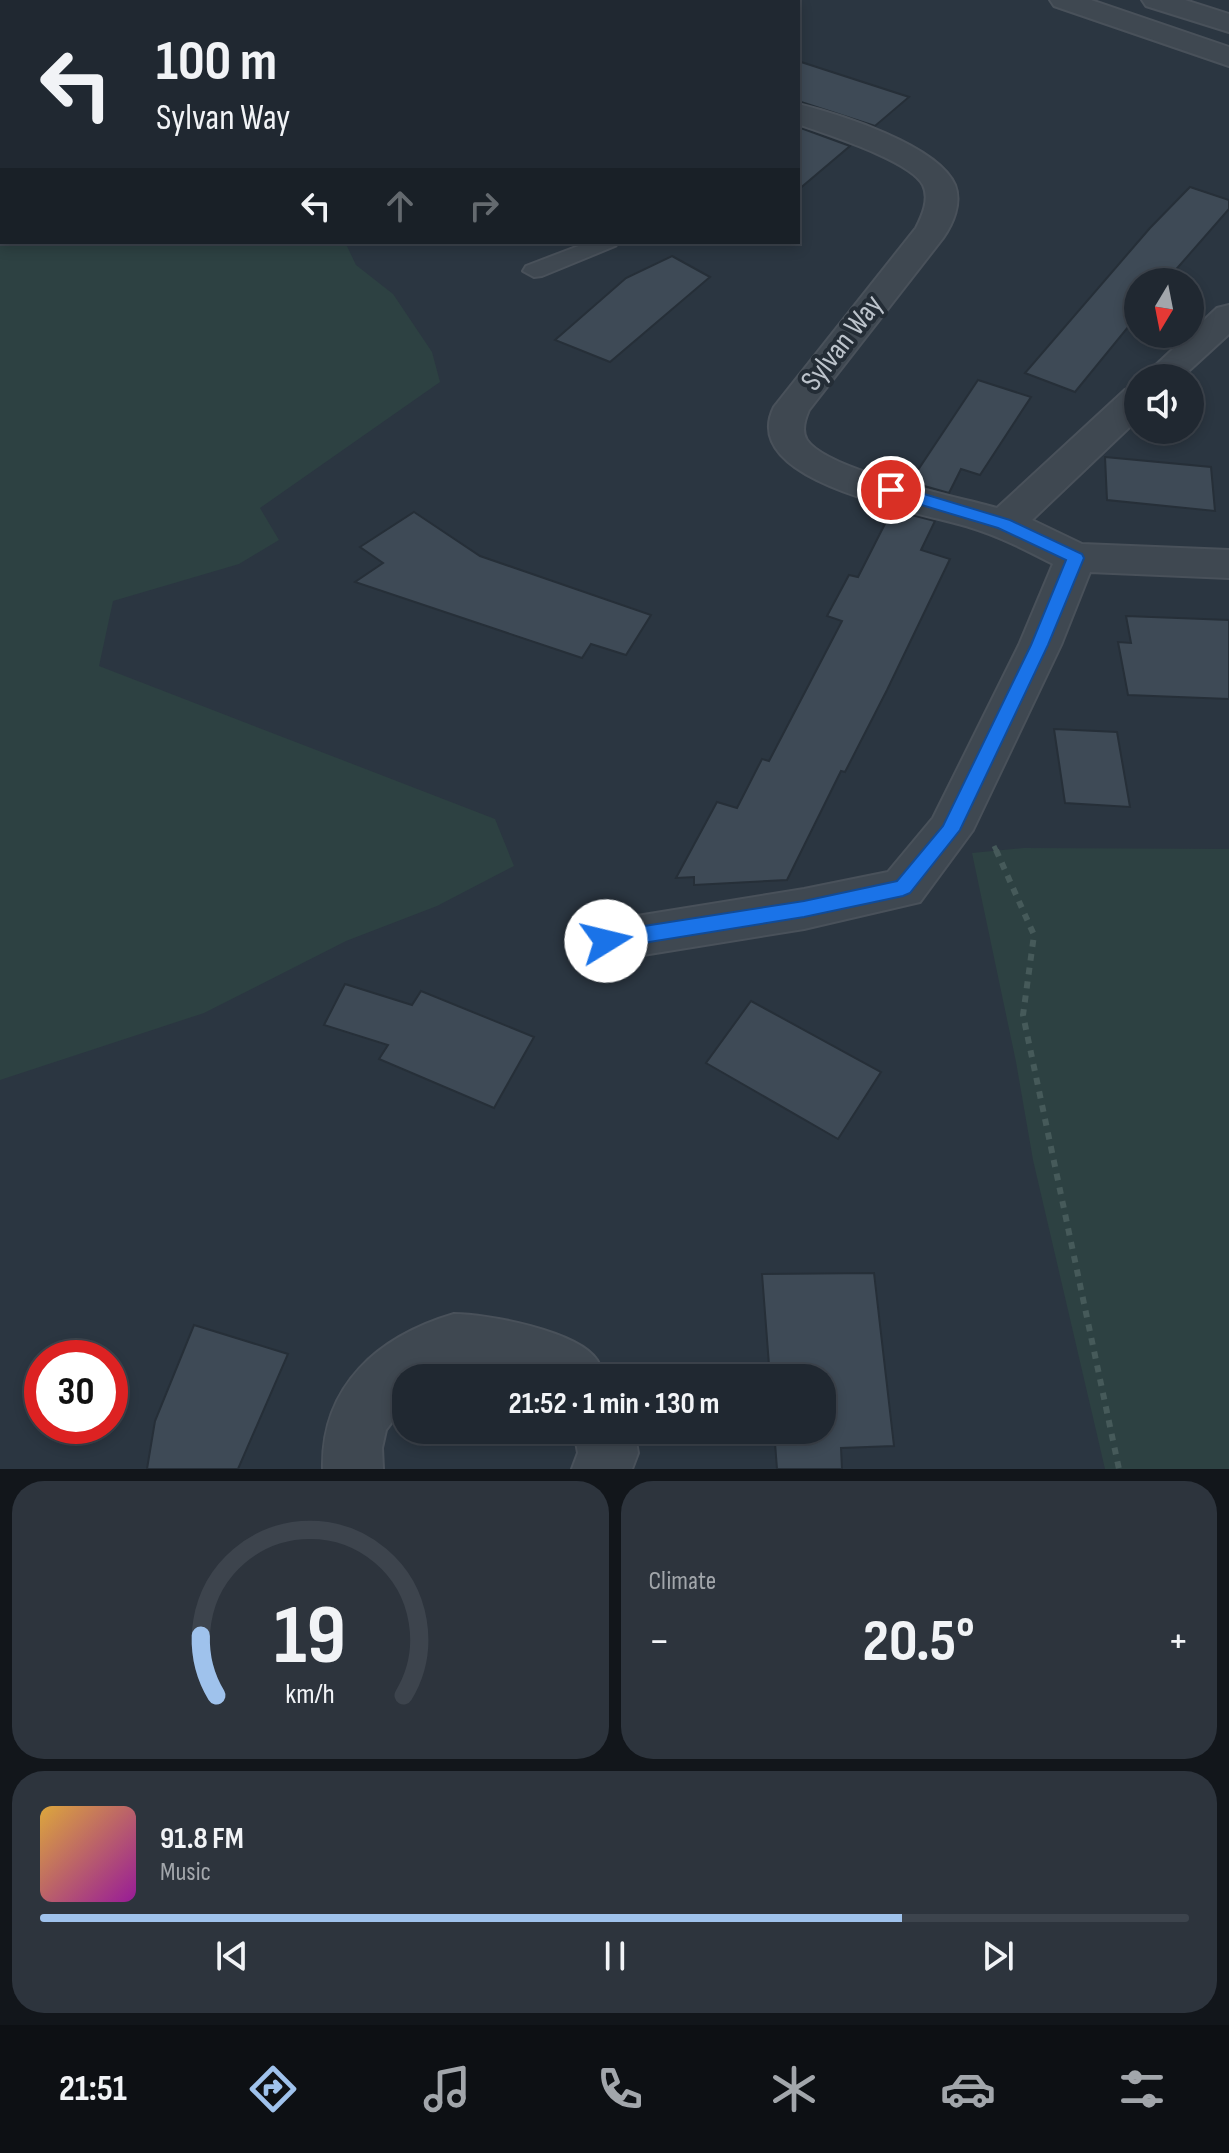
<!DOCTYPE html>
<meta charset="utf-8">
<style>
:root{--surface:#202831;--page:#2d343d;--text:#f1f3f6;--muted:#a2a6ab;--line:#3d444d;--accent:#9fc2ec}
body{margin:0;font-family:"Sofia Sans Condensed",sans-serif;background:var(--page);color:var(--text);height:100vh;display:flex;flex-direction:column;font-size:30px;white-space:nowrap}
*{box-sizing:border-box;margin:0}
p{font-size:26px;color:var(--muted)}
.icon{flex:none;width:44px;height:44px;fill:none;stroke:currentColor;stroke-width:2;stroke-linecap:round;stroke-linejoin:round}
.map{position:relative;height:1469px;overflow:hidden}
.details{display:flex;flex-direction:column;gap:12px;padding:12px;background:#12161b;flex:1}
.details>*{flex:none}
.guide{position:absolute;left:0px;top:0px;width:800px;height:244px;box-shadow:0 4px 12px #0003,0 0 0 2px var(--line);background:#202831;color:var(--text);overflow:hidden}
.needle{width:52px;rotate:190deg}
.buttons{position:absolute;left:1124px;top:268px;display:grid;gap:16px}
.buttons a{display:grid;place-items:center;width:80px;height:80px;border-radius:50%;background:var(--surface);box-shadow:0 4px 12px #0003,0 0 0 2px var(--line);font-size:40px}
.speed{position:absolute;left:24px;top:1340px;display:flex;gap:16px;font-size:40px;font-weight:700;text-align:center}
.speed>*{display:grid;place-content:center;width:104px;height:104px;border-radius:50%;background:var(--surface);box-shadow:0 4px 12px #0003,0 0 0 2px var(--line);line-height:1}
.speed .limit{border:12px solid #d22;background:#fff;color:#111}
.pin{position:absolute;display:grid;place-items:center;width:68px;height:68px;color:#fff;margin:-34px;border:4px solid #fff;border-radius:50%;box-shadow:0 2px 8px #0007}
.me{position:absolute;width:88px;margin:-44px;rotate:81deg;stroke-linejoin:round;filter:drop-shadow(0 0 6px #0008)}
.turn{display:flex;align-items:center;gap:28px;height:168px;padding:0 24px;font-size:36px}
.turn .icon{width:104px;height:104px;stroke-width:2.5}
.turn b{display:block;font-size:56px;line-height:68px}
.lanes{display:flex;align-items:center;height:76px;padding:0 24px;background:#0003;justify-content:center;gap:40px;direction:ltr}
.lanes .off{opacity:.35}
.big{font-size:60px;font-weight:700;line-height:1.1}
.details .widget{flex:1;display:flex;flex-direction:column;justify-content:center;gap:12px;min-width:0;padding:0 28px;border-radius:32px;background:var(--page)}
.details .dial{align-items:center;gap:0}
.dial svg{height:208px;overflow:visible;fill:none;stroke:var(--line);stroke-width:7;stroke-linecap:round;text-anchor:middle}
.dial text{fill:var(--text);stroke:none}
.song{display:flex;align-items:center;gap:24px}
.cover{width:96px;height:96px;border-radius:12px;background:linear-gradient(135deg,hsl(40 70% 55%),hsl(300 70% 35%))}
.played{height:8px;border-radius:4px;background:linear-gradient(90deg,var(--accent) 75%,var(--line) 75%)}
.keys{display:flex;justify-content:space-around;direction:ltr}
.heat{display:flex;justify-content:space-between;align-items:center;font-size:44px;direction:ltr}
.details .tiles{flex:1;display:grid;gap:12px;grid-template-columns:1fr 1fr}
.widget:last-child{grid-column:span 2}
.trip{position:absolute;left:392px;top:1364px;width:444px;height:80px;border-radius:32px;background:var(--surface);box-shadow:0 4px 12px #0003,0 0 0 2px var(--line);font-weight:700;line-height:80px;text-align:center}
.tabs{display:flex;height:128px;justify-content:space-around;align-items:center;background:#0d1014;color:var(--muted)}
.tabs .icon{width:56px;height:56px}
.tabs .current{color:var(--accent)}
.tabs b{font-size:36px;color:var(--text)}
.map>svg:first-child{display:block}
.green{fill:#2d4142}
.building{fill:#3e4a56;stroke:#262f38;stroke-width:2}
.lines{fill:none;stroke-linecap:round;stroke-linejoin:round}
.service-casing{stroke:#49515a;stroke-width:4}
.minor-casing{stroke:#49515a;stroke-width:4}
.path-far1{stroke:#465a5a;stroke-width:5;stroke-dasharray:6 6;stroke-linecap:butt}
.path{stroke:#465a5a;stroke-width:6;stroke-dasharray:7 7;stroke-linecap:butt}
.service{fill:#3f4851;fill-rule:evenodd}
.minor{fill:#3f4851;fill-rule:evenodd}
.route{fill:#1a73e8;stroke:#114b97;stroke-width:2}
.labels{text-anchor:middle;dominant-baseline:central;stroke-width:8;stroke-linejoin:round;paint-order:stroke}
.street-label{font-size:30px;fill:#bcc3cb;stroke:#242d36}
</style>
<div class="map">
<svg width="1229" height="1469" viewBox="0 0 1229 1469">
<rect width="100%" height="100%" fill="#2b3641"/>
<g class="green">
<polygon points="0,9 2,242 345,242 356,265 393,294 432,352 440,382 260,508 279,540 239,564 113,601 99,666 495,819 514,866 437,906 346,941 204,1013 0,1080"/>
<polygon points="1024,848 1229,849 1229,1469 1105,1469 1033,1160 1016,1062 972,853"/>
</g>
<g class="building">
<polygon points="798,61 909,97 875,126 798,101"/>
<polygon points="798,127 850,146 798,190"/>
<polygon points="1190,187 1229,200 1229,209 1165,282 1138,282 1138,315 1075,392 1025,373 1150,228"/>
<polygon points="672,256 710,277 610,362 555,340 626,278"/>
<polygon points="978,380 1031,397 980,475 961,469 949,493 910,482"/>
<polygon points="1105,457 1211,467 1215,511 1107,500"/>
<polygon points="892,510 935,521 921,550 950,559 887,690 845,772 841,771 787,880 694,885 694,877 676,878 717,802 737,808 762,759 769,761 842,621 827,616 849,575 858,577"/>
<polygon points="414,512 480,556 651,615 626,655 591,644 582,658 355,582 383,563 360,547"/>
<polygon points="1126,616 1229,620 1229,699 1128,695 1118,642 1131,643"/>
<polygon points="1054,729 1117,732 1130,807 1065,803"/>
<polygon points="345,984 412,1005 421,991 534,1037 494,1108 379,1059 388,1045 324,1025"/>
<polygon points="751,1001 881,1072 838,1139 706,1063"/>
<polygon points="874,1273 894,1446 841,1448 842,1469 777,1469 774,1430 822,1430 822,1378 770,1378 762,1274"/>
<polygon points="194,1325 288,1354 238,1469 147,1469 155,1421"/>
</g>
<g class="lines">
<defs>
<polygon id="service" points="589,242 619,242 615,246 542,276 534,277 523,271 526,266"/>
<g id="minor">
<polygon points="94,0 183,0 184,2 95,2"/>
<polygon points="590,0 620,0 589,2"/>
<polygon points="1050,0 1091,0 1229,47 1229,66 1054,6"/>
<polygon points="1142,0 1185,0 1229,14 1229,32 1146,6"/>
<path d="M798 104C839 114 938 145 955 185 962 203 953 224 943 238L809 410C805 419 801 431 807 440 828 471 958 497 997 508L1125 390 1138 386V419L1032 520 1082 544 1229 550V578L1090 572 1061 645 973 830 920 902 804 929 606 961 589 955 582 941 589 927 606 921 804 889 888 872 933 818 1019 645 1053 564C1026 550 999 536 969 527 923 512 736 484 774 407L916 228C922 216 930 199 923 185 910 160 825 134 798 124Z"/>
<polygon points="1229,305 1229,334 1181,378 1142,378 1217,308"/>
<path d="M454 1314C487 1314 578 1331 597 1360 600 1365 602 1372 604 1378H512L460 1370 435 1378H406V1403L386 1430 382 1448 383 1469H323C321 1385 379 1336 454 1314Z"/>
<polygon points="574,1430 634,1430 638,1453 632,1469 572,1469 578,1453"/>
</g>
</defs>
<use href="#service" class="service-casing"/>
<use href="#minor" class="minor-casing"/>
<polyline class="path-far1" points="994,846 997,852"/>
<polyline class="path" points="996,850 1034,935 1023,1015 1119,1469"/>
<use href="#service" class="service"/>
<use href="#minor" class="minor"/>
</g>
<polygon class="route" points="891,484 1010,520 1082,554 1084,558 1048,645 960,830 910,893 903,896 804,917 606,949 599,947 596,941 599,935 606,932 804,901 897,881 943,826 1031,645 1066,560 998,528 885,494 883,490"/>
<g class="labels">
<g class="street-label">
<text transform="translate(842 343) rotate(-52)">Sylvan Way</text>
</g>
</g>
</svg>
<div class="buttons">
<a><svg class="needle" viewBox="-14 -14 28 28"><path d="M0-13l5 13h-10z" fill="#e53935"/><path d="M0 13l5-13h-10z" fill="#a2a6ab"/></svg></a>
<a><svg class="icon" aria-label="sound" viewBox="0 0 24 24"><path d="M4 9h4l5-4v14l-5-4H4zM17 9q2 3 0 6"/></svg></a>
</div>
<div class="speed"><div class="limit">30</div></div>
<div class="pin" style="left:891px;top:490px;background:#d93025"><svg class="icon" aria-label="arrive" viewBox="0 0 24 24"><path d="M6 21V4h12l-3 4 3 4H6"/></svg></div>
<svg class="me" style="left:606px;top:941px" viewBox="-20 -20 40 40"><circle r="19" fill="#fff"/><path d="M0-13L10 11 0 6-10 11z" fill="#1a73e8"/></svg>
<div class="trip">21:52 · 1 min · 130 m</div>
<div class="guide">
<div class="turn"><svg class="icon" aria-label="left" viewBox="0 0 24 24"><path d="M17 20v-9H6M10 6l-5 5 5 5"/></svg><div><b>100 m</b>Sylvan Way</div></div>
<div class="lanes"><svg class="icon" aria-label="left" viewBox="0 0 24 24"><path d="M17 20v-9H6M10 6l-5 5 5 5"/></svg><svg class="icon off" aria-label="ahead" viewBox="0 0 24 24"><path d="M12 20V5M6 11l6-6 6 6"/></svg><svg class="icon off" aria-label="right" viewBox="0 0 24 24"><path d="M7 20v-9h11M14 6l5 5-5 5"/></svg></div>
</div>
</div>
<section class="details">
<div class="tiles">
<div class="widget dial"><svg viewBox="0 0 100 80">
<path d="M14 69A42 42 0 1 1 86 69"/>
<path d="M14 69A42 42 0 0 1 8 46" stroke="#9fc2ec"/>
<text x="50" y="56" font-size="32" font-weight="700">19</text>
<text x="50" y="72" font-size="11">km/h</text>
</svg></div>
<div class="widget"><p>Climate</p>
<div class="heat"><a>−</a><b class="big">20.5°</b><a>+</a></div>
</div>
<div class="widget">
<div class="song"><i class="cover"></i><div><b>91.8 FM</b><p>Music</p></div></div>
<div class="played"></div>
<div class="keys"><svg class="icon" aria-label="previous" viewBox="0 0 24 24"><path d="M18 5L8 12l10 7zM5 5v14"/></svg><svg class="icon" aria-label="pause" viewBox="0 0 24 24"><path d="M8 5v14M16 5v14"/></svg><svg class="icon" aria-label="next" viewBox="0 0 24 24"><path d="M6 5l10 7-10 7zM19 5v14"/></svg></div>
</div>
</div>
</section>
<nav class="tabs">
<b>21:51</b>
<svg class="icon current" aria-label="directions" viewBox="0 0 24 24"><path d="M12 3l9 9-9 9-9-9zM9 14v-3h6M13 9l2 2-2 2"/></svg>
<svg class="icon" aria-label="music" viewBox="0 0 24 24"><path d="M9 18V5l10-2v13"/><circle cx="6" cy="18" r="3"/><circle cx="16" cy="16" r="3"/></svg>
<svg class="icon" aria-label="phone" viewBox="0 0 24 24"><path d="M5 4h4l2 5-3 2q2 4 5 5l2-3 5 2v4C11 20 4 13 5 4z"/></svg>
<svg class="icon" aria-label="climate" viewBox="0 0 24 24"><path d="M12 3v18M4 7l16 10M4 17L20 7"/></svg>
<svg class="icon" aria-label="car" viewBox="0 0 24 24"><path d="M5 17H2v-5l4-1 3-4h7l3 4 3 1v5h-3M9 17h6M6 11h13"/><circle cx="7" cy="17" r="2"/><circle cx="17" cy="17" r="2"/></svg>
<svg class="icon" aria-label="filters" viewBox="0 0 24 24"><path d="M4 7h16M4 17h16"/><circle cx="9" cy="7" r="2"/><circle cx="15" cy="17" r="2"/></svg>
</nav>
